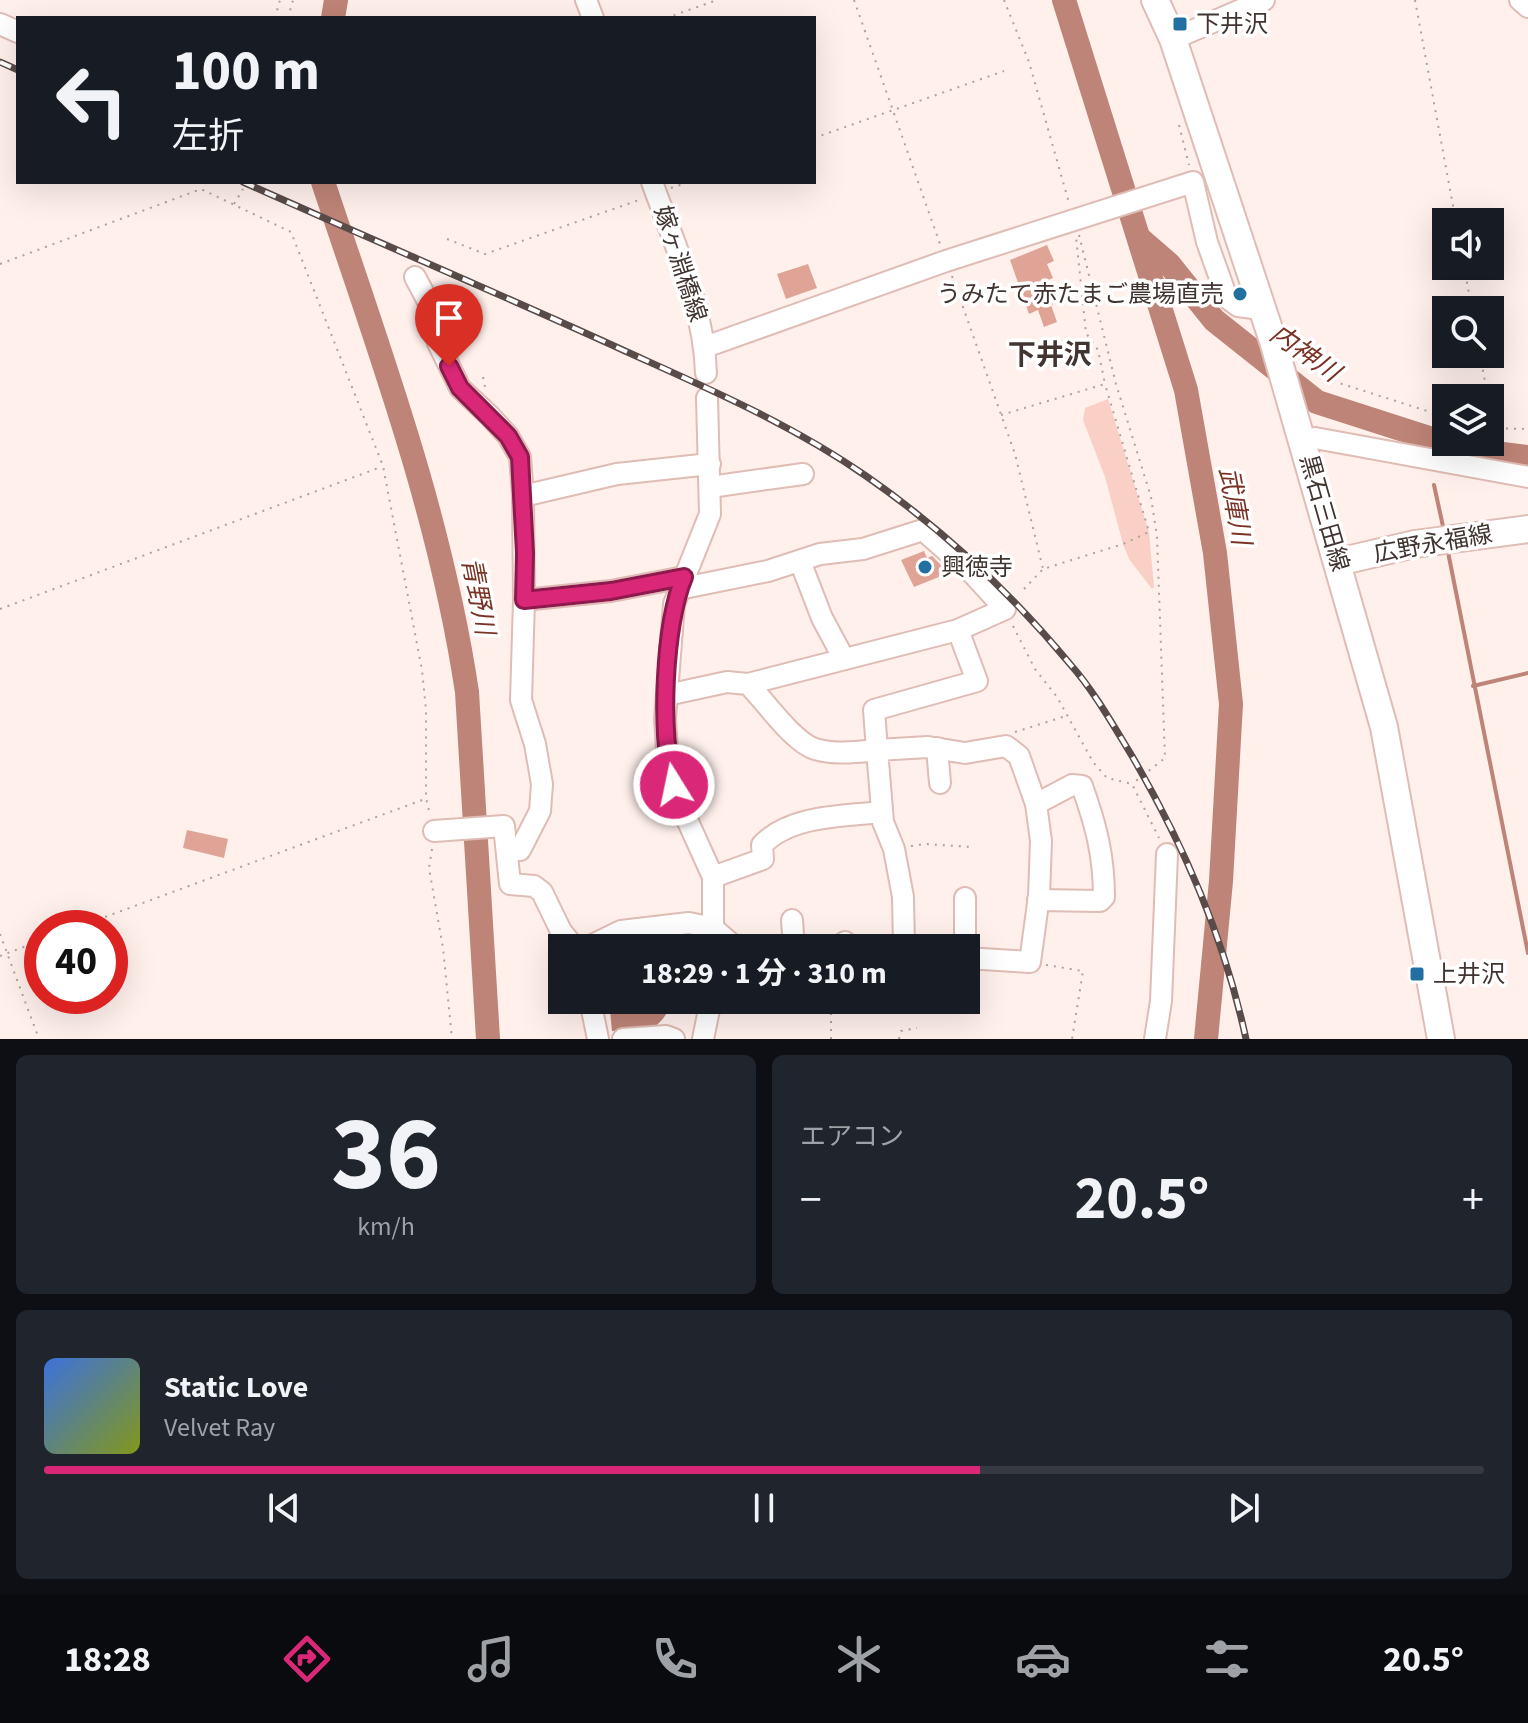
<!DOCTYPE html>
<html lang="ja">
<meta charset="utf-8">
<style>
:root{--surface:#171b24;--page:#20242c;--text:#f1f3f6;--muted:#9ea1a6;--line:#363941;--accent:#db2777}
body{margin:0;font-family:"Source Sans 3","Noto Sans JP",sans-serif;background:var(--page);color:var(--text);height:100vh;display:flex;flex-direction:column;font-size:30px;white-space:nowrap}
*{box-sizing:border-box;margin:0}
p{font-size:26px;color:var(--muted)}
.icon{flex:none;width:44px;height:44px;fill:none;stroke:currentColor;stroke-width:2;stroke-linecap:round;stroke-linejoin:round}
.map{position:relative;height:1039px;overflow:hidden}
.sheet{display:flex;flex-direction:column;gap:16px;padding:16px;background:#0d0f14;flex:1}
.sheet>*{flex:none}
.top-card{position:absolute;left:16px;top:16px;width:800px;height:168px;border-radius:0px;box-shadow:0 8px 32px #0002;background:#171b24;color:var(--text);overflow:hidden}
.buttons{position:absolute;left:1432px;top:208px;display:grid;gap:16px}
.buttons a{display:grid;place-items:center;width:72px;height:72px;border-radius:0px;background:var(--surface);box-shadow:0 8px 32px #0002;font-size:40px}
.speed{position:absolute;left:24px;top:910px;display:flex;gap:16px;font-size:40px;font-weight:700;text-align:center}
.speed>*{display:grid;place-content:center;width:104px;height:104px;border-radius:50%;background:var(--surface);box-shadow:0 8px 32px #0002;line-height:1}
.speed .limit{border:12px solid #d22;background:#fff;color:#111}
.pin{position:absolute;display:grid;place-items:center;width:68px;height:68px;color:#fff;margin:-82px -34px;border-radius:50% 50% 50% 0;rotate:-45deg;box-shadow:0 0 8px #0007}
.pin .icon{rotate:45deg}
.me{position:absolute;width:88px;margin:-44px;rotate:350deg;stroke-linejoin:round;filter:drop-shadow(0 0 6px #0008)}
.turn{display:flex;align-items:center;gap:28px;height:168px;padding:0 24px;font-size:36px}
.turn .icon{width:104px;height:104px;stroke-width:2.5}
.turn b{display:block;font-size:56px;line-height:68px}
.big{font-size:60px;font-weight:700;line-height:1.1}
.sheet .widget{flex:1;display:flex;flex-direction:column;justify-content:center;gap:12px;min-width:0;padding:0 28px;border-radius:12px;background:var(--page)}
.sheet .dial{align-items:center;gap:0}
.dial b{font-size:104px;line-height:1}
.song{display:flex;align-items:center;gap:24px}
.cover{width:96px;height:96px;border-radius:12px;background:linear-gradient(135deg,hsl(220 70% 55%),hsl(70 70% 35%))}
.played{height:8px;border-radius:4px;background:linear-gradient(90deg,var(--accent) 65%,var(--line) 65%)}
.keys{display:flex;justify-content:space-around;direction:ltr}
.heat{display:flex;justify-content:space-between;align-items:center;font-size:44px;direction:ltr}
.sheet .tiles{flex:1;display:grid;gap:16px;grid-template-columns:1fr 1fr}
.widget:last-child{grid-column:span 2}
.trip{position:absolute;left:548px;top:934px;width:432px;height:80px;border-radius:0px;background:var(--surface);box-shadow:0 8px 32px #0002;font-weight:700;line-height:80px;text-align:center}
.menu{display:flex;height:128px;justify-content:space-around;align-items:center;background:#090b0e;color:var(--muted)}
.menu .icon{width:56px;height:56px}
.menu .on{color:var(--accent)}
.menu b{font-size:36px;color:var(--text)}
.map>svg:first-child{display:block}
.green{fill:#facfc5}
.water{fill:#be8477}
.lines{fill:none;stroke-linecap:round;stroke-linejoin:round}
.stream{stroke:#be8477;stroke-width:4}
.river{stroke:#be8477;stroke-width:24}
.building{fill:#e0a497}
.minor-casing{stroke:#dfbcb4;stroke-width:24}
.major-casing{stroke:#dfbcb4;stroke-width:30}
.path{stroke:#afa19d;stroke-width:2;stroke-dasharray:2 6;stroke-linecap:butt}
.minor{stroke:#fff;stroke-width:20}
.major{stroke:#fff;stroke-width:26}
.rail-casing{stroke:#594b48;stroke-width:7}
.rail{stroke:#fff;stroke-width:4;stroke-dasharray:12;stroke-linecap:butt}
.route-casing{stroke:#8e194d;stroke-width:20}
.route{stroke:#db2777;stroke-width:14}
.poi-dot{fill:#226fa1;stroke:#fff;stroke-width:3}
.labels{text-anchor:middle;dominant-baseline:central;stroke-width:7;stroke-linejoin:round;paint-order:stroke}
.poi-label{font-size:24px;fill:#423431;stroke:#fff;text-anchor:start}
.street-label{font-size:24px;fill:#423431;stroke:#fff}
.water-label{font-size:26px;font-style:italic;fill:#7a3224;stroke:#fff}
.quarter-label{font-size:28px;font-weight:bold;fill:#423431;stroke:#fff}
</style>
<div class="map">
<svg width="1528" height="1039" viewBox="0 0 1528 1039">
<rect width="100%" height="100%" fill="#fff0ec"/>
<polygon class="green" points="1108,399 1149,532 1154,587 1152,589 1129,559 1123,544 1105,477 1083,420 1085,408"/>
<path class="water" d="M609 1000H675C653 1037 653 1029 612 1031Z"/>
<g class="lines">
<g class="stream">
<polyline points="1434,485 1444,531"/>
<polyline points="1447,547 1528,953"/>
<polyline points="1473,686 1528,673"/>
</g>
<g class="river">
<polyline points="1064,0 1186,390 1215,553 1231,704 1221,881 1206,1039"/>
<polyline points="333,18 336,0"/>
<path d="M323 182C380 353 440 513 467 692L488 1039"/>
<polyline points="1139,238 1169,264 1214,320 1317,402 1463,449 1528,457"/>
</g>
</g>
<g class="building">
<polygon points="1047,245 1054,261 1047,264 1053,278 1048,280 1057,303 1051,305 1057,322 1044,327 1038,310 1029,314 1010,260"/>
<polygon points="808,264 817,288 786,299 777,274"/>
<polygon points="924,551 927,558 932,556 949,573 914,587 901,560"/>
<polygon points="187,830 228,839 224,858 183,848"/>
</g>
<g class="lines">
<defs>
<g id="minor">
<polyline points="586,0 593,18"/>
<polyline points="1520,0 1528,7"/>
<polyline points="0,24 18,32"/>
<polyline points="1173,39 1264,0"/>
<path d="M652 182C674 244 704 306 706 373"/>
<polyline points="415,277 430,305 438,343 460,388 490,416 508,436 520,457 523,496"/>
<polyline points="705,347 946,261 1193,182 1207,242 1227,298 1238,306 1261,309"/>
<polyline points="707,398 710,514 674,604 665,719 668,765 680,804 713,877 713,948"/>
<polyline points="1304,442 1315,438 1528,477"/>
<polyline points="710,487 803,474"/>
<polyline points="800,561 822,618 844,659"/>
<polyline points="684,577 611,591 524,600 523,496 617,474 710,464"/>
<polyline points="679,589 768,571 820,554 863,549 923,530 973,574 1005,609 958,630 748,684"/>
<path d="M667 695 727 682 748 684C765 701 793 742 815 749 834 755 857 752 877 750L874 710 977 681 958 630"/>
<polyline points="937,748 940,783"/>
<path d="M1036 804 1072 785 1082 786C1096 825 1104 856 1104 897L1100 901 1038 900"/>
<polyline points="434,831 504,826 510,884 534,886 542,892 561,931 573,946 588,947 621,931 689,923 713,928 736,948"/>
<polyline points="520,850 540,811 542,784 535,744 521,700 524,600"/>
<path d="M713 877 763 859 762 845C790 815 844 816 882 812"/>
<polyline points="792,920 794,948"/>
<polyline points="845,942 846,948"/>
<polyline points="904,948 903,897 894,849 883,822 877,750 928,747 965,753 1006,746 1019,756 1036,804 1041,841 1039,896 1030,962 966,958"/>
<polyline points="965,948 965,898"/>
<polyline points="590,1000 598,1039"/>
<polyline points="623,1039 666,1036 674,1039"/>
<polyline points="703,1039 711,1000"/>
<polyline points="1155,1039 1161,1001 1167,854"/>
</g>
<g id="major">
<polyline points="1155,0 1173,39 1273,341 1384,727 1441,1039"/>
<polyline points="1338,562 1415,544 1528,529"/>
</g>
</defs>
<use href="#minor" class="minor-casing"/>
<use href="#major" class="major-casing"/>
<g class="path">
<polyline points="854,0 940,244"/>
<polyline points="1004,0 1029,62 1069,203"/>
<polyline points="1415,0 1456,222"/>
<polyline points="275,18 280,0"/>
<polyline points="288,18 293,0"/>
<polyline points="666,18 717,0"/>
<polyline points="1179,125 1189,165"/>
<polyline points="814,138 1004,71"/>
<polyline points="671,188 689,182"/>
<polyline points="234,204 243,189"/>
<polyline points="1079,235 1116,384 1151,497 1157,537 1165,758 1132,784"/>
<polyline points="447,239 485,254 639,200"/>
<polyline points="0,264 201,189 291,232 383,466 422,670 426,710 426,798 430,815"/>
<polyline points="1464,266 1472,310"/>
<polyline points="952,276 1015,454 1043,569"/>
<polyline points="1480,354 1488,398"/>
<polyline points="1300,358 1339,383 1446,417"/>
<polyline points="483,377 485,387"/>
<polyline points="1490,409 1493,428"/>
<polyline points="1001,415 1105,384 1098,350 1086,333 1076,237"/>
<polyline points="1490,428 1528,429"/>
<polyline points="1024,589 1043,569 1123,544 1149,532 1105,384"/>
<polyline points="0,609 381,467"/>
<polyline points="1013,626 1035,669 1057,697 1093,762 1107,778 1132,784 1159,838"/>
<polyline points="1015,732 1066,716"/>
<polyline points="911,846 925,844 972,847"/>
<polyline points="432,849 429,868 443,948 452,1039"/>
<polyline points="75,928 425,799"/>
<polyline points="0,934 39,1039"/>
<polyline points="0,956 42,940"/>
<polyline points="1046,965 1083,971 1072,1039"/>
<polyline points="831,1039 831,1000"/>
<polyline points="899,1039 901,1031 917,1028"/>
</g>
<use href="#minor" class="minor"/>
<use href="#major" class="major"/>
<defs>
<g id="rail">
<polyline points="0,62 18,70"/>
<path d="M243 182C370 239 498 293 625 351 707 388 791 424 866 476 941 528 1011 593 1070 664 1094 691 1113 725 1132 756 1184 846 1224 937 1246 1039"/>
</g>
</defs>
<use href="#rail" class="rail-casing"/>
<use href="#rail" class="rail"/>
</g>
<g class="lines">
<defs>
<path id="route" d="M449 366 460 388 508 436 520 457 525 553 524 600 611 591 684 577C664 624 659 735 674 785"/>
</defs>
<use href="#route" class="route-casing"/>
<use href="#route" class="route"/>
</g>
<g class="poi-dot">
<rect x="1172" y="16" width="16" height="16" rx="4"/>
<circle cx="1240" cy="294" r="8"/>
<circle cx="925" cy="567" r="8"/>
<rect x="1409" y="966" width="16" height="16" rx="4"/>
</g>
<g class="labels">
<g class="poi-label">
<text x="1196" y="24">下井沢</text>
<text x="1224" y="294" text-anchor="end">うみたて赤たまご農場直売</text>
<text x="941" y="567">興徳寺</text>
<text x="1433" y="974">上井沢</text>
</g>
<g class="street-label">
<text transform="translate(680 264) rotate(72)">嫁ヶ淵橋線</text>
<text transform="translate(1324 513) rotate(74)">黒石三田線</text>
<text transform="translate(1433 544) rotate(-10)">広野永福線</text>
</g>
<g class="water-label">
<text transform="translate(1305 353) rotate(35)">内神川</text>
<text transform="translate(1235 506) rotate(80)">武庫川</text>
<text transform="translate(478 596) rotate(79)">青野川</text>
</g>
<g class="quarter-label">
<text x="1050" y="355">下井沢</text>
</g>
</g>
</svg>
<div class="buttons">
<a><svg class="icon" aria-label="sound" viewBox="0 0 24 24"><path d="M4 9h4l5-4v14l-5-4H4zM17 9q2 3 0 6"/></svg></a>
<a><svg class="icon" aria-label="search" viewBox="0 0 24 24"><circle cx="10" cy="10" r="6"/><path d="M15 15l6 6"/></svg></a>
<a><svg class="icon" aria-label="layers" viewBox="0 0 24 24"><path d="M12 4l9 5-9 5-9-5zM3 14l9 5 9-5"/></svg></a>
</div>
<div class="speed"><div class="limit">40</div></div>
<div class="pin" style="left:449px;top:366px;background:#d93025"><svg class="icon" aria-label="arrive" viewBox="0 0 24 24"><path d="M6 21V4h12l-3 4 3 4H6"/></svg></div>
<svg class="me" style="left:674px;top:785px" viewBox="-20 -20 40 40"><circle r="17" fill="#db2777" stroke="#fff" stroke-width="3"/><path d="M0-11L8 9 0 5-8 9z" fill="#fff"/></svg>
<div class="trip">18:29 · 1 分 · 310 m</div>
<div class="top-card">
<div class="turn"><svg class="icon" aria-label="left" viewBox="0 0 24 24"><path d="M17 20v-9H6M10 6l-5 5 5 5"/></svg><div><b>100 m</b>左折</div></div>
</div>
</div>
<section class="sheet">
<div class="tiles">
<div class="widget dial"><b>36</b><p>km/h</p></div>
<div class="widget"><p>エアコン</p>
<div class="heat"><a>−</a><b class="big">20.5°</b><a>+</a></div>
</div>
<div class="widget">
<div class="song"><i class="cover"></i><div><b>Static Love</b><p>Velvet Ray</p></div></div>
<div class="played"></div>
<div class="keys"><svg class="icon" aria-label="previous" viewBox="0 0 24 24"><path d="M18 5L8 12l10 7zM5 5v14"/></svg><svg class="icon" aria-label="pause" viewBox="0 0 24 24"><path d="M8 5v14M16 5v14"/></svg><svg class="icon" aria-label="next" viewBox="0 0 24 24"><path d="M6 5l10 7-10 7zM19 5v14"/></svg></div>
</div>
</div>
</section>
<nav class="menu">
<b>18:28</b>
<svg class="icon on" aria-label="directions" viewBox="0 0 24 24"><path d="M12 3l9 9-9 9-9-9zM9 14v-3h6M13 9l2 2-2 2"/></svg>
<svg class="icon" aria-label="music" viewBox="0 0 24 24"><path d="M9 18V5l10-2v13"/><circle cx="6" cy="18" r="3"/><circle cx="16" cy="16" r="3"/></svg>
<svg class="icon" aria-label="phone" viewBox="0 0 24 24"><path d="M5 4h4l2 5-3 2q2 4 5 5l2-3 5 2v4C11 20 4 13 5 4z"/></svg>
<svg class="icon" aria-label="climate" viewBox="0 0 24 24"><path d="M12 3v18M4 7l16 10M4 17L20 7"/></svg>
<svg class="icon" aria-label="car" viewBox="0 0 24 24"><path d="M5 17H2v-5l4-1 3-4h7l3 4 3 1v5h-3M9 17h6M6 11h13"/><circle cx="7" cy="17" r="2"/><circle cx="17" cy="17" r="2"/></svg>
<svg class="icon" aria-label="filters" viewBox="0 0 24 24"><path d="M4 7h16M4 17h16"/><circle cx="9" cy="7" r="2"/><circle cx="15" cy="17" r="2"/></svg>
<b>20.5°</b>
</nav>
